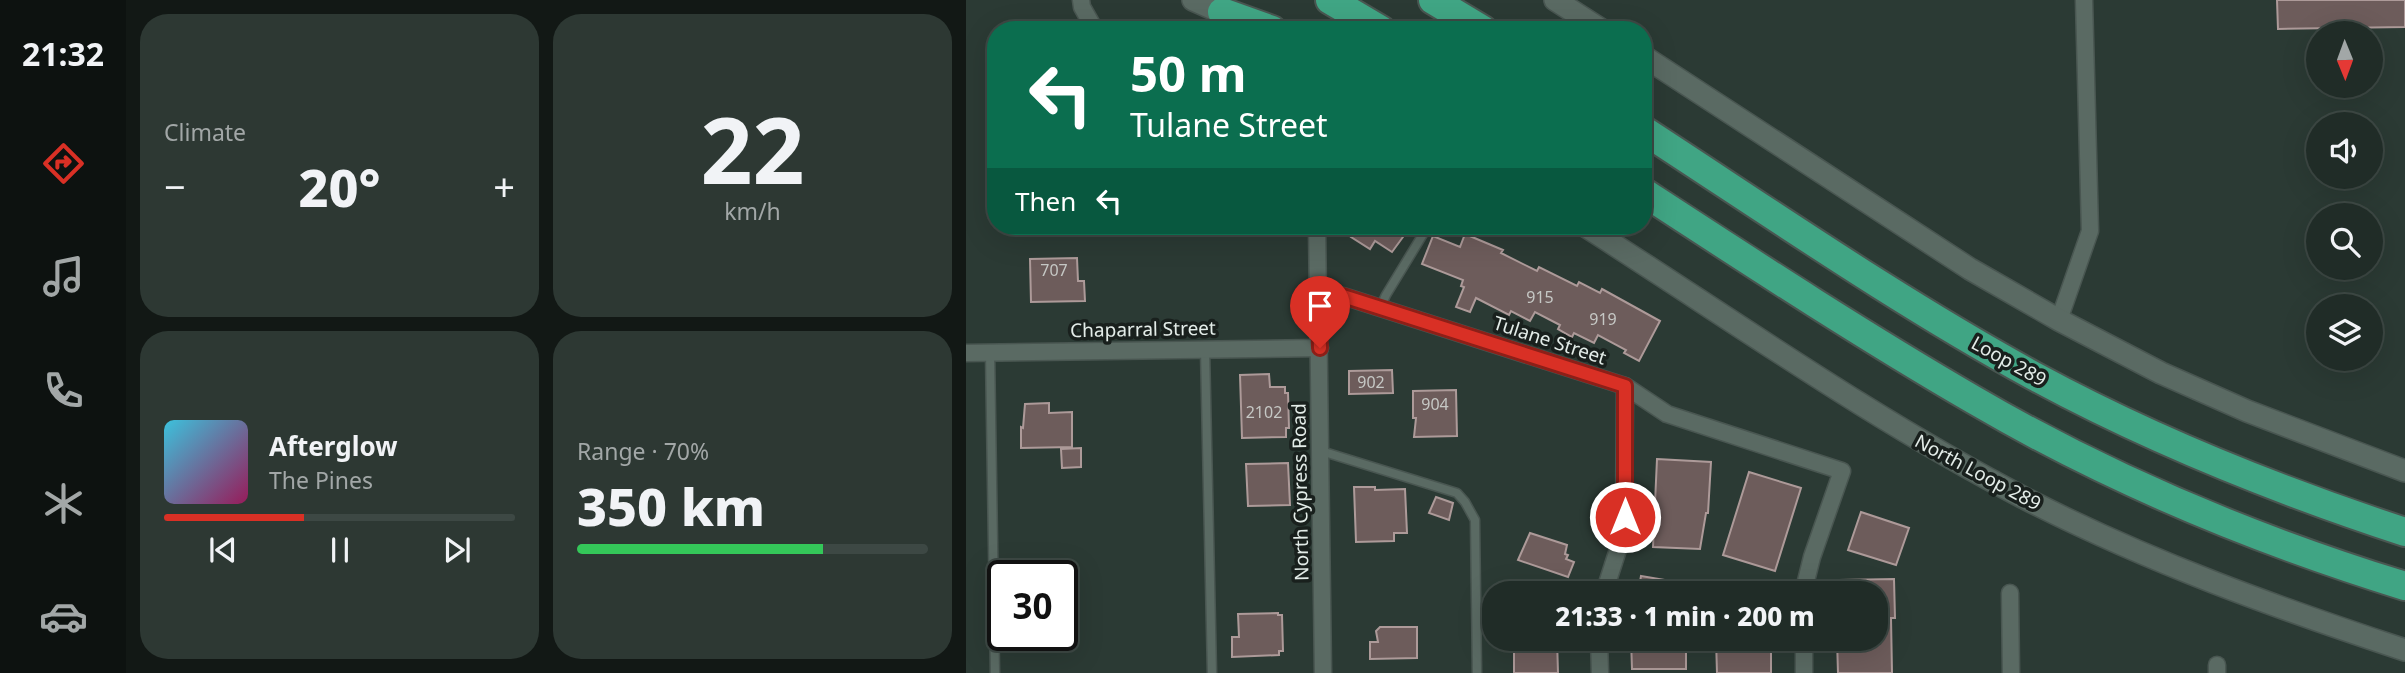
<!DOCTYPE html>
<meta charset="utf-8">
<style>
:root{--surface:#202c27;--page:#2d3833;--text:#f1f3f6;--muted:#a2a7a7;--line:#3d4844;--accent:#d93025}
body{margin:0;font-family:"Noto Sans",sans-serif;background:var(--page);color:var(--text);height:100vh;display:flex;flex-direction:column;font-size:26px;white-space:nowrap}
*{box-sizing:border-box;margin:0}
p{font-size:23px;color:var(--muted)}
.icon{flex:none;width:38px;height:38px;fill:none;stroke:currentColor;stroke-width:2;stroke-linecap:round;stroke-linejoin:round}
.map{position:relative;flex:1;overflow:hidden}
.sheet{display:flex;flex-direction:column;gap:14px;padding:14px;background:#121815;width:840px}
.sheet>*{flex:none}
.banner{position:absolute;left:21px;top:21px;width:665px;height:214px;border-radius:28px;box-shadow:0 7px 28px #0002,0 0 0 2px var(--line);background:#0b6e4f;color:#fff;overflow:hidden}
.needle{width:46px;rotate:179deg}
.controls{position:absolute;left:1340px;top:21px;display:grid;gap:14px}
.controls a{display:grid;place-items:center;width:77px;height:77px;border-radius:50%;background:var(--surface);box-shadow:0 7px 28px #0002,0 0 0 2px var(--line);font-size:35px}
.speed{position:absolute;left:21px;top:560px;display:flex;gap:14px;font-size:35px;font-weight:700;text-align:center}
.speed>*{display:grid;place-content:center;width:91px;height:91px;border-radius:50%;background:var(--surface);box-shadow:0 7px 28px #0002,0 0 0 2px var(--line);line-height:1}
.speed .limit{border:4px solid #111;border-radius:10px;background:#fff;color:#111}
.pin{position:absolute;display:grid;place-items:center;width:60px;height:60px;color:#fff;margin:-72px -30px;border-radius:50% 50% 50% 0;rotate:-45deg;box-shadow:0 0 7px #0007}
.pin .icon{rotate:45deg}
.me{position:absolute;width:77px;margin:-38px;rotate:0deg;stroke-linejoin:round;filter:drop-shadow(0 0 5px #0008)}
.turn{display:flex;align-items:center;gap:24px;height:147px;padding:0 28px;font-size:32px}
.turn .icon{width:91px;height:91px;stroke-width:2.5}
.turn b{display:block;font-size:49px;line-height:60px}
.then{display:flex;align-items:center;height:66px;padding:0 28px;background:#0003;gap:14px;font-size:26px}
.big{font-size:52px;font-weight:800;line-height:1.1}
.sheet .card{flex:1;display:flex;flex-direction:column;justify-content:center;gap:10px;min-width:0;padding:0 24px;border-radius:28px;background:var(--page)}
.sheet .dial{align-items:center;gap:0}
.dial b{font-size:91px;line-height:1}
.song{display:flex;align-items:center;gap:21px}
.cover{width:84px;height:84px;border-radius:10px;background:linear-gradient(135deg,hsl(190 70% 55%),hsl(330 70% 35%))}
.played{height:7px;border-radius:4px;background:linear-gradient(90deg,var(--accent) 40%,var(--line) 40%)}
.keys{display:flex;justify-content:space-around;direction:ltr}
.heat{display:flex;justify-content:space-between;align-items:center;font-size:38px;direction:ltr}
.charge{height:10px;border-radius:5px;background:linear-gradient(90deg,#34c759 70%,var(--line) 0)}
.sheet .tiles{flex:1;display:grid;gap:14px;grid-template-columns:repeat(2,1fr)}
.trip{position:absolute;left:516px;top:581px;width:406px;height:70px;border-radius:28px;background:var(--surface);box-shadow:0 7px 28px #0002,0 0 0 2px var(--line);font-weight:800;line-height:70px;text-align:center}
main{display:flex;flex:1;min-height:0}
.dock{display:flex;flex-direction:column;width:126px;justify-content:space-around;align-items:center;background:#0d1210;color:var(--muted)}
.dock .icon{width:49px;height:49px}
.dock .active{color:var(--accent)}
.dock b{font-size:32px;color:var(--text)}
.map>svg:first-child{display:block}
.building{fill:#6d5c5b;stroke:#ad9a99;stroke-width:2}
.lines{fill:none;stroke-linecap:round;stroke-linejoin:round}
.service-casing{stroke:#495651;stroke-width:11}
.minor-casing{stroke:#495651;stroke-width:19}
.secondary-casing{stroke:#495651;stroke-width:24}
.motorway-casing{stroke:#495651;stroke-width:32}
.service{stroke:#5a6a63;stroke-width:8}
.minor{stroke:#5a6a63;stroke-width:16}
.secondary{stroke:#5a6a63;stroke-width:21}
.motorway{stroke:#40a584;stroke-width:28}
.route-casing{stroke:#8d1f18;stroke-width:18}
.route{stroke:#d93025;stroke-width:12}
.labels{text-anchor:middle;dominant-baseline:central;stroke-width:7;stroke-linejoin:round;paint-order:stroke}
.number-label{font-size:16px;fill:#c6c8c5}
.street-label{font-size:19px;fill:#e3ece8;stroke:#19201d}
</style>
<main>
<nav class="dock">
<b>21:32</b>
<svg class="icon active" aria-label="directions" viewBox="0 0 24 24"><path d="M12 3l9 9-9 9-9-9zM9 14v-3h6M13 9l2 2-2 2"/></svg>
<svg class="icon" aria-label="music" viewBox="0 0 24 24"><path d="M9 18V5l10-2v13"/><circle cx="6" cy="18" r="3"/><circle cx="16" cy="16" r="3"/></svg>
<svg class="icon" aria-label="phone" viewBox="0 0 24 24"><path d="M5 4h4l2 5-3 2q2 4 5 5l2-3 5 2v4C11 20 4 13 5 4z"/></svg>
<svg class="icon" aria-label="climate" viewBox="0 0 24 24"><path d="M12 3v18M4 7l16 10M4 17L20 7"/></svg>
<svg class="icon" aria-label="car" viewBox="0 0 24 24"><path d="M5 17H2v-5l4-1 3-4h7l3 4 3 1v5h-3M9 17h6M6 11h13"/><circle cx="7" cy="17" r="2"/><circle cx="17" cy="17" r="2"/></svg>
</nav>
<section class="sheet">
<div class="tiles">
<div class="card"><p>Climate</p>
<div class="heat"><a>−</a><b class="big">20°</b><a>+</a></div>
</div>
<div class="card dial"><b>22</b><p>km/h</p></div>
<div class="card">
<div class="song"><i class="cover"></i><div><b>Afterglow</b><p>The Pines</p></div></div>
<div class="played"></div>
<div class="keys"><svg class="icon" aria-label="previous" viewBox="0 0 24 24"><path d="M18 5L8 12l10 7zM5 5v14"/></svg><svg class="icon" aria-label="pause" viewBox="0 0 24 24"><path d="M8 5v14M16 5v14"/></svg><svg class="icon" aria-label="next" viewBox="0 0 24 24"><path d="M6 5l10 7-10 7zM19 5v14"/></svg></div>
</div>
<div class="card"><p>Range · 70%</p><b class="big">350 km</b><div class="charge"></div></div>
</div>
</section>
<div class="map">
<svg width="1439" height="673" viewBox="0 0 1439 673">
<rect width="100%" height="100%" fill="#2b3a34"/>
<g class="building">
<polygon points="1311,0 1439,0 1439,27 1312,29"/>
<polygon points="393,226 445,226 426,252 409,241 404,249 385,237"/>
<polygon points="499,234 537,250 535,253 571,271 573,267 611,286 613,282 634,293 636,289 694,321 673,361 658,353 660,350 632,335 628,343 608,333 606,337 592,329 594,325 569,312 564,321 545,311 543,315 510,298 504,312 490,307 498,287 495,286 497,280 456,264 467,236 494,247"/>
<polygon points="111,258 112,281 118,281 119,301 65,302 64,259"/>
<polygon points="426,370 427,393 383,394 383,371"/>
<polygon points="303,374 304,387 319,387 319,393 322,393 323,428 320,428 320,437 276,438 274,375"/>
<polygon points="490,390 491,436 448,437 450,418 447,418 447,391"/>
<polygon points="83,403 83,413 106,412 106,447 55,448 55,427 57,428 59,404"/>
<polygon points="115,448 115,467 96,468 95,449"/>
<polygon points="691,459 745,462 742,513 740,513 734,549 687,547"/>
<polygon points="322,463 324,505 282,506 280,464"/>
<polygon points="783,472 835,488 809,571 757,555"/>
<polygon points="388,487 409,487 409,490 439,489 441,533 428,533 428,541 390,542"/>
<polygon points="470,497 487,503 483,520 463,513"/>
<polygon points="895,512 943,528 930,565 882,550"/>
<polygon points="564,533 601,545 599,554 602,555 600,559 608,562 602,577 552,560"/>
<polygon points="675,576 735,586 735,593 672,593"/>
<polygon points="928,579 929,618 925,618 926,673 872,673 871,639 910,639 910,593 874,593 874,580"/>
<polygon points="312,613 312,615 316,615 317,651 313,651 313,655 266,657 266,637 273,637 272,614"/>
<polygon points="414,627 451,627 451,658 404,659 404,642 412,642 410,631"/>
<polygon points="548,639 591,639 592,673 548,673"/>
<polygon points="665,639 720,639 720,669 666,669"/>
<polygon points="750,639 805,639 805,673 751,673"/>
</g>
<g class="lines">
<defs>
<g id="service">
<polyline points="414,308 420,295 462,226"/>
<polyline points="239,350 246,673"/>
<polyline points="24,352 29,673"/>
<polyline points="355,451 491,493 499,502 509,520 511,673"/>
</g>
<g id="minor">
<polyline points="115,0 116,7 129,30"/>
<polyline points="351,226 357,673"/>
<polyline points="352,296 377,296 659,386 701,414 876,471 846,557 837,593"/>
<polyline points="1093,320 1124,231 1118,0"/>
<polyline points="0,353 354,348"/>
<polyline points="638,593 658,531 659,386"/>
<polyline points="1044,593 1045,673"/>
<polyline points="633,639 634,673"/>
<polyline points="838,639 838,673"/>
<polyline points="1251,665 1251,673"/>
</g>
<g id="secondary">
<polyline points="227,0 270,19"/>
<polyline points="589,0 636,30"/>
<polyline points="677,56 1004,269 1093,320 1195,373 1281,411 1439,471"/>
<path d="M619 226C765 319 906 419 1060 499 1183 562 1309 607 1439 650"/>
</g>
<g id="motorway">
<polyline points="364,0 415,30"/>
<polyline points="467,0 517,30"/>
<polyline points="256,12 306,30"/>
<path d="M677 130C806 214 933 302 1068 376 1186 440 1311 490 1439 532"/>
<path d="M677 192C786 263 896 335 1008 400 1143 479 1290 540 1439 586"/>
</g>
</defs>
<use href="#service" class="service-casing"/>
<use href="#minor" class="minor-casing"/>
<use href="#secondary" class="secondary-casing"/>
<use href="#motorway" class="motorway-casing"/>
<use href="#service" class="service"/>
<use href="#minor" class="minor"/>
<use href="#secondary" class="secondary"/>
<use href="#motorway" class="motorway"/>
</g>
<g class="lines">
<defs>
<polyline id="route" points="354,348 352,296 377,296 659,386 659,517"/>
</defs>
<use href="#route" class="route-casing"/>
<use href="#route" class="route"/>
</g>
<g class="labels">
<g class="number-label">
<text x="88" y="270">707</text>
<text x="574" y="297">915</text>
<text x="637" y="319">919</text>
<text x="405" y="382">902</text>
<text x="469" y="404">904</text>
<text x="298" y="412">2102</text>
</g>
<g class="street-label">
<text transform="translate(177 329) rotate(-1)">Chaparral Street</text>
<text transform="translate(584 340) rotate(18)">Tulane Street</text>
<text transform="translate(1043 361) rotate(29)">Loop 289</text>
<text transform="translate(1012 472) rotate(28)">North Loop 289</text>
<text transform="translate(334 492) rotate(-91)">North Cypress Road</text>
</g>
</g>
</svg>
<div class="controls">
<a><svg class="needle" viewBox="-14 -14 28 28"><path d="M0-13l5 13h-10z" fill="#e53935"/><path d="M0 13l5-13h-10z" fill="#a2a7a7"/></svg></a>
<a><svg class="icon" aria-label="sound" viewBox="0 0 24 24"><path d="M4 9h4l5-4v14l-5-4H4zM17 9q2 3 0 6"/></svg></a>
<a><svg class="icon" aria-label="search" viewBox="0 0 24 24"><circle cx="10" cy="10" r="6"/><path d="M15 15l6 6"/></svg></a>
<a><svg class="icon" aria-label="layers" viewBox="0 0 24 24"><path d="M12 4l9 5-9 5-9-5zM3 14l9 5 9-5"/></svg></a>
</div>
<div class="speed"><div class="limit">30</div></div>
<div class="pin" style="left:354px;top:348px;background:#d93025"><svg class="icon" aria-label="arrive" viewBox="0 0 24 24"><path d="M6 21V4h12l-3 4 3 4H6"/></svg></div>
<svg class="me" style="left:659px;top:517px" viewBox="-20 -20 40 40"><circle r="17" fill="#d93025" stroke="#fff" stroke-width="3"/><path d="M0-11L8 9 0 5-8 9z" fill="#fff"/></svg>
<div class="trip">21:33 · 1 min · 200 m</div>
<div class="banner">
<div class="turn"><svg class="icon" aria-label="left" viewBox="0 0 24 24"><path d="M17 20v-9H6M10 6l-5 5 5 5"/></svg><div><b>50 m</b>Tulane Street</div></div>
<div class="then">Then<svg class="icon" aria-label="left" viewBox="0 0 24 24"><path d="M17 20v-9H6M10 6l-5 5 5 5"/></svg></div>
</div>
</div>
</main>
